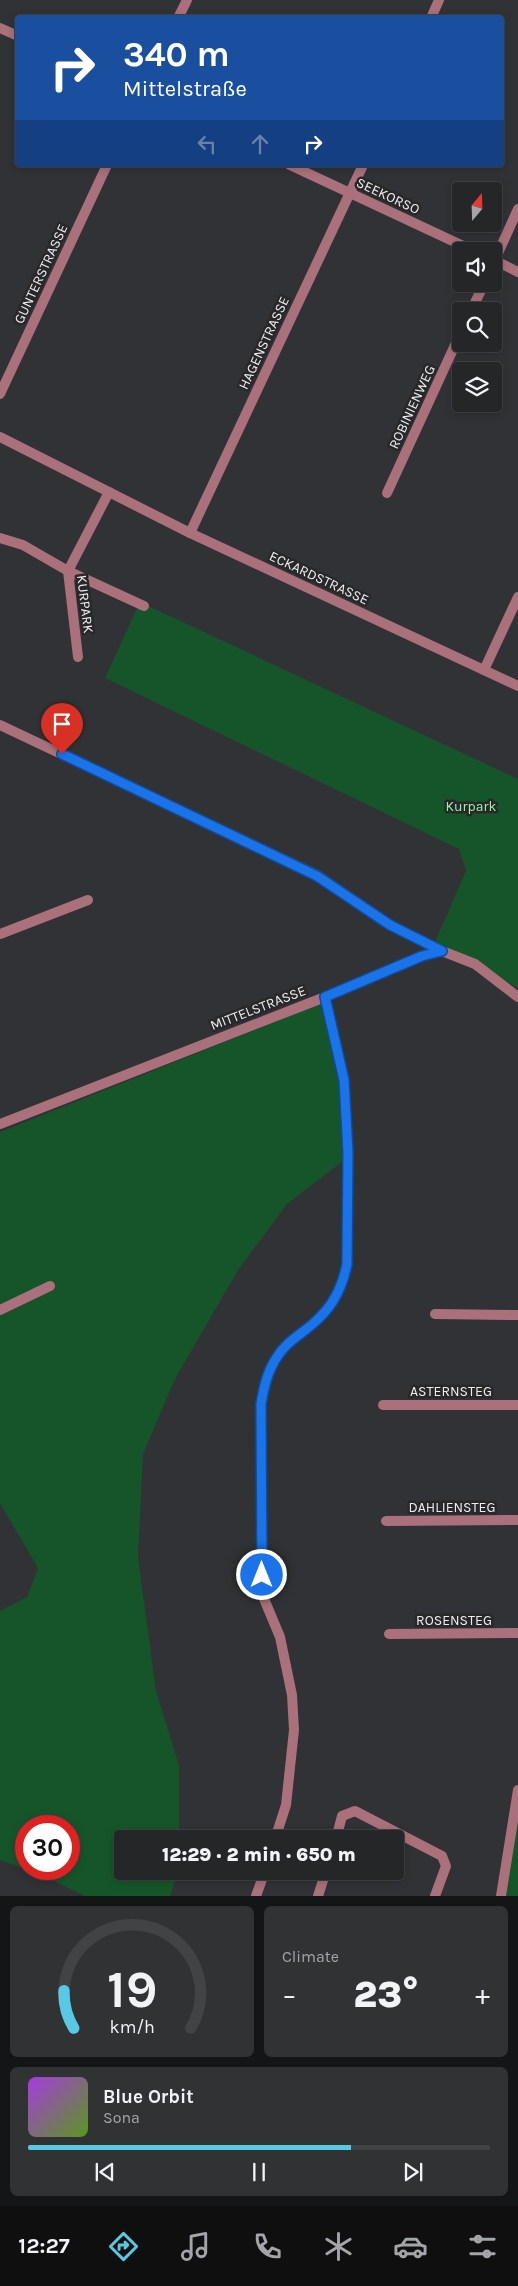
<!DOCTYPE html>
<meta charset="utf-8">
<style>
:root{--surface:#252628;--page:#313234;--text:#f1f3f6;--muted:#a3a5a8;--line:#424345;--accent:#59c8e4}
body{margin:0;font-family:Karla,sans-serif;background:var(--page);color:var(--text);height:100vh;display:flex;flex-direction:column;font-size:19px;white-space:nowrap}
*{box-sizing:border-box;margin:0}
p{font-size:16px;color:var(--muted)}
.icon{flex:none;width:28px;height:28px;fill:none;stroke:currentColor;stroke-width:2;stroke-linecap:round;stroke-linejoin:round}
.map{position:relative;height:1896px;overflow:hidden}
.details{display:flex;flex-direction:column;gap:10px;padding:10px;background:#141516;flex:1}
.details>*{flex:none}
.banner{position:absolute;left:15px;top:15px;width:489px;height:152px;border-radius:5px;box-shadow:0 2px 8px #0003,0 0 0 1px var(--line);background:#1a4fa0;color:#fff;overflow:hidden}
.needle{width:32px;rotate:19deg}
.buttons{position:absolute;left:452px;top:182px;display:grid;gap:10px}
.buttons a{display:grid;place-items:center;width:50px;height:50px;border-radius:5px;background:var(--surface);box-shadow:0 2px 8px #0003,0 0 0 1px var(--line);font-size:25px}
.speed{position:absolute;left:15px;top:1815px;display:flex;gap:10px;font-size:25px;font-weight:700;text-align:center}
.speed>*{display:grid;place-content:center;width:65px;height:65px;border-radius:50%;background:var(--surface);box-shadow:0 2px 8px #0003,0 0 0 1px var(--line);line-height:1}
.speed .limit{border:8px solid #d22;background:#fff;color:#111}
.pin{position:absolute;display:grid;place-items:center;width:42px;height:42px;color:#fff;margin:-51px -21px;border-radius:50% 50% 50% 0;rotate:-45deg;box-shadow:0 0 5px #0007}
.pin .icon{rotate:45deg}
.me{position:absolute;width:55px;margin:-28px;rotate:0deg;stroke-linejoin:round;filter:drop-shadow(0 0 4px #0008)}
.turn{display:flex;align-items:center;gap:18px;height:105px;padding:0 25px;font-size:22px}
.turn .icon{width:65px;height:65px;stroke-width:2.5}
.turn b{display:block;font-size:35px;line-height:42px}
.lanes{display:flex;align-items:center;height:48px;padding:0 25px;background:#0003;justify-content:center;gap:25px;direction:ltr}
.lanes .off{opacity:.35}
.big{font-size:38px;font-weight:800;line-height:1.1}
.details .card{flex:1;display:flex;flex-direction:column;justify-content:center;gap:8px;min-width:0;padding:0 18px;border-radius:8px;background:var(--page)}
.details .dial{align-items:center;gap:0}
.dial svg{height:130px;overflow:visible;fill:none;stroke:var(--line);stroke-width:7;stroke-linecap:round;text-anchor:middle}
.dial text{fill:var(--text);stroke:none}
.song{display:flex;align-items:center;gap:15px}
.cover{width:60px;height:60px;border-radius:8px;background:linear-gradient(135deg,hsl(280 70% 55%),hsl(90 70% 35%))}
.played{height:5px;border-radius:2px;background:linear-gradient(90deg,var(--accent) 70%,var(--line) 70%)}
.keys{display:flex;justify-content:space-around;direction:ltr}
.heat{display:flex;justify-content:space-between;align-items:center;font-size:28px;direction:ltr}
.details .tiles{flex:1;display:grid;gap:10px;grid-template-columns:1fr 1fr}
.card:last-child{grid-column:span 2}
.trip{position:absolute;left:114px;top:1830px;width:290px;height:50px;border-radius:5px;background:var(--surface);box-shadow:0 2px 8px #0003,0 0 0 1px var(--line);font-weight:800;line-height:50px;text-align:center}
.tabs{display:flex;height:80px;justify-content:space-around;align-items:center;background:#0f0f10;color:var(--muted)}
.tabs .icon{width:35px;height:35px}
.tabs .selected{color:var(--accent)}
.tabs b{font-size:22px;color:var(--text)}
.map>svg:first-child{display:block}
.green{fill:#165529;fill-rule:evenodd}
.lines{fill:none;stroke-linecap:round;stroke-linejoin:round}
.minor{stroke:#aa707b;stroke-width:10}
.route-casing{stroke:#114b97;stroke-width:12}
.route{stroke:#1a73e8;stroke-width:9}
.labels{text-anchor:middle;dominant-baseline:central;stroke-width:5;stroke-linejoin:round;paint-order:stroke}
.street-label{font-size:14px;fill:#eeeef0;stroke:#28282b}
.park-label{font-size:14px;fill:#95f3a8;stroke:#28282b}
</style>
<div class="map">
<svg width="518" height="1896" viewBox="0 0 518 1896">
<rect width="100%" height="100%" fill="#313235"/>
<g class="green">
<polygon points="140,602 518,779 518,988 435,942 466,871 459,849 105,678"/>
<path d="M322 1003 340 1081 343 1161 287 1204 238 1270 175 1379 143 1454 138 1558 156 1691 179 1766V1839H122V1871H179L170 1896H85L35 1872 0 1860V1611L27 1597 38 1568 0 1503V1132ZM26 1826H69V1869H26Z"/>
<polygon points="518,1821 518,1896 506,1896"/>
</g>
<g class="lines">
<g class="minor">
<polyline points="178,18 187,0"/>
<polyline points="431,18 439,0"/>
<polyline points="0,28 18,36"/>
<polyline points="290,165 474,251"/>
<polyline points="494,260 518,272"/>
<polyline points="494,262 518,209"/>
<polyline points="471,311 484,284"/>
<polyline points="0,394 107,165"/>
<polyline points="0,437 190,533 518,686"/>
<polyline points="109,492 68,571 144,606"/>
<polyline points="387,493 461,332"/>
<polyline points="190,533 363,165"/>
<polyline points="0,538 23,545 68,571 78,657"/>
<polyline points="484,670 518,597"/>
<polyline points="0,725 317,875 390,925 442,951 475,964 518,997"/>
<polyline points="0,934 88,900"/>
<polyline points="0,1124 325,997 422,956 442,951"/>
<polyline points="0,1310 50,1286"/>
<polyline points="435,1314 518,1315"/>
<polyline points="383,1405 518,1405"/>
<polyline points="386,1521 518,1520"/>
<polyline points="389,1634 518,1633"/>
<path d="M275 1839 286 1805 294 1730 292 1695 280 1637 262 1594 261 1404C264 1387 268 1372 277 1357 287 1340 306 1332 319 1318 334 1304 343 1284 347 1264L348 1153 344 1080 325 997"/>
<polyline points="336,1839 342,1816 355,1811 442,1856 446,1866 435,1896"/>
<polyline points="256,1896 265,1871"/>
<polyline points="318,1896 326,1871"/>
<polyline points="501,1896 518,1790"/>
</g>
</g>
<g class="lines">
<defs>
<path id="route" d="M62 754 317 876 390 925 442 951 422 956 325 997 344 1080 348 1153 347 1264C343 1284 334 1304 319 1318 306 1332 287 1340 277 1357 267 1372 264 1387 261 1404L262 1575"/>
</defs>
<use href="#route" class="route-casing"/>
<use href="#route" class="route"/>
</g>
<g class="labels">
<g class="street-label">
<text transform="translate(388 196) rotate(25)">SEEKORSO</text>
<text transform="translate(41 274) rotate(-65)">GUNTERSTRASSE</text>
<text transform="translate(264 343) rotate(-65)">HAGENSTRASSE</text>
<text transform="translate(412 407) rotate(-65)">ROBINIENWEG</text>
<text transform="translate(319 578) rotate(25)">ECKARDSTRASSE</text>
<text transform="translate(85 604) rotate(83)">KURPARK</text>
<text transform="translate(258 1008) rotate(-21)">MITTELSTRASSE</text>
<text x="451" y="1391">ASTERNSTEG</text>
<text x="452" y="1507">DAHLIENSTEG</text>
<text x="454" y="1620">ROSENSTEG</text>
</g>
<g class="park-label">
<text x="471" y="806">Kurpark</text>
</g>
</g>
</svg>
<div class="buttons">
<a><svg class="needle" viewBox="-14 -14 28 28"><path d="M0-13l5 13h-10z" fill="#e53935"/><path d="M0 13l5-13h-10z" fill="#a3a5a8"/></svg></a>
<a><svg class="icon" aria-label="sound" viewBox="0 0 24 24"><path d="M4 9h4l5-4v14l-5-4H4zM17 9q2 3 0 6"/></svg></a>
<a><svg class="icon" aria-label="search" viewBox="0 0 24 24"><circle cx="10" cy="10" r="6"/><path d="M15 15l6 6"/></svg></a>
<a><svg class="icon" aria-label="layers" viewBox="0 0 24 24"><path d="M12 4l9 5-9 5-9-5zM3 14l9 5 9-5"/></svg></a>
</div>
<div class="speed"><div class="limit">30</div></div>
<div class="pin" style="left:62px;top:754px;background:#d93025"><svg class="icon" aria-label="arrive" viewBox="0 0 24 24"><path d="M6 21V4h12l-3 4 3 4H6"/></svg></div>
<svg class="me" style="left:262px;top:1575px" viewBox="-20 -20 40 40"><circle r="17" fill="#1a73e8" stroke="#fff" stroke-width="3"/><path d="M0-11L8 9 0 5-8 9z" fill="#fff"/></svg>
<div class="trip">12:29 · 2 min · 650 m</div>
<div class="banner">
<div class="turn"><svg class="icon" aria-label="right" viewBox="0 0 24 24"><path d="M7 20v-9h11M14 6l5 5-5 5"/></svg><div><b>340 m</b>Mittelstraße</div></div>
<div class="lanes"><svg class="icon off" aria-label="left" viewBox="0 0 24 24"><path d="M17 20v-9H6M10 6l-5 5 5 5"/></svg><svg class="icon off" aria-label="ahead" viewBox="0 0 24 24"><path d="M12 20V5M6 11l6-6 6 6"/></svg><svg class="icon" aria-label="right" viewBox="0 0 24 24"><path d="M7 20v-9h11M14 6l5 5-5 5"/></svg></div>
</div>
</div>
<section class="details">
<div class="tiles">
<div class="card dial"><svg viewBox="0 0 100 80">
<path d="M14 69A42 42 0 1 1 86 69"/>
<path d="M14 69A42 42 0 0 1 8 46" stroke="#59c8e4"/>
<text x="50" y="56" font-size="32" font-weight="700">19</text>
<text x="50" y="72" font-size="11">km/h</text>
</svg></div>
<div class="card"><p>Climate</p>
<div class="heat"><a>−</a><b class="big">23°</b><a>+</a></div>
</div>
<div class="card">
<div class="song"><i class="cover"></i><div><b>Blue Orbit</b><p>Sona</p></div></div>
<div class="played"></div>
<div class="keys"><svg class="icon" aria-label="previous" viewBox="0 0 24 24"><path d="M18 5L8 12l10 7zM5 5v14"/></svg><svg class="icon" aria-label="pause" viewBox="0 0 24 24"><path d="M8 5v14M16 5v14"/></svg><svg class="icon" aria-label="next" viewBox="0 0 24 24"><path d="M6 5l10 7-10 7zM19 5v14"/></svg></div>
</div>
</div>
</section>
<nav class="tabs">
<b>12:27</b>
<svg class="icon selected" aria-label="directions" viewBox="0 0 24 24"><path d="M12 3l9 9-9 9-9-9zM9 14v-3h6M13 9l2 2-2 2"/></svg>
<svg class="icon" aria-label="music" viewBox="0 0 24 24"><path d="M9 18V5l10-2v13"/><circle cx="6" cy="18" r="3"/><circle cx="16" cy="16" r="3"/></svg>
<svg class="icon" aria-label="phone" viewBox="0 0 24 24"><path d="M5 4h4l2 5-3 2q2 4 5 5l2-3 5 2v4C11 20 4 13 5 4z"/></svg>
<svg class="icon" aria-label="climate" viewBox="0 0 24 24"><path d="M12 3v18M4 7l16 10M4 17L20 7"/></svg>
<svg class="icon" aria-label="car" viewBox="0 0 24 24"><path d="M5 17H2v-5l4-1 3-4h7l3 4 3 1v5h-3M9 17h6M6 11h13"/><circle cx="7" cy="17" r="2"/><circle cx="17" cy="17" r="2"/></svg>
<svg class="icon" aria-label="filters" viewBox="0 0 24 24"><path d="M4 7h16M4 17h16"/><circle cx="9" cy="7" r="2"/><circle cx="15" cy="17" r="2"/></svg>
</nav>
